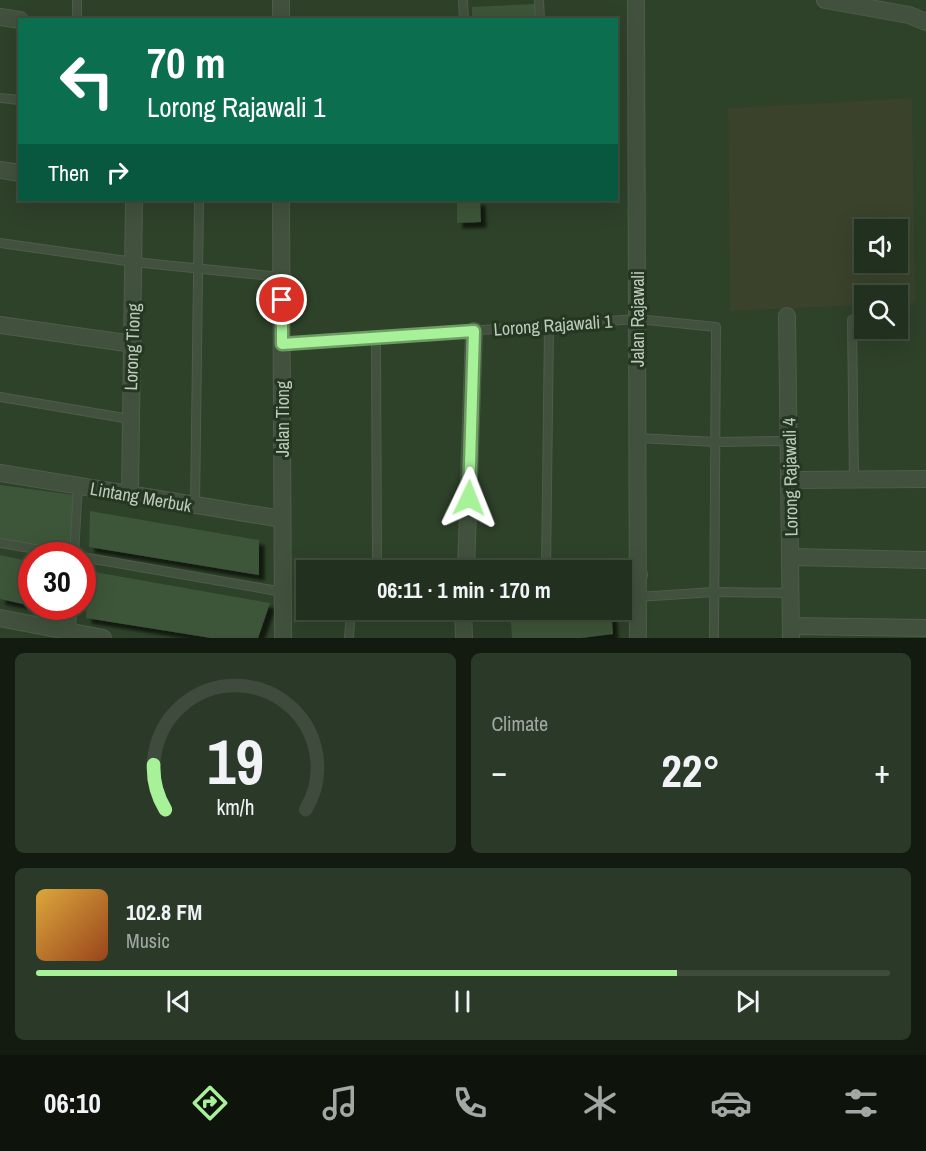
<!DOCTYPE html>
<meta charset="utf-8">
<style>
:root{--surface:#22311f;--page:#2a3928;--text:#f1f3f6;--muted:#a2a9a4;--line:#3f4c3d;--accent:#a7f199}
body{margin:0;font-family:"Archivo Narrow",sans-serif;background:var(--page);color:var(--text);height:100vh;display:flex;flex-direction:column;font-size:22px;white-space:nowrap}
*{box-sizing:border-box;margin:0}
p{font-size:20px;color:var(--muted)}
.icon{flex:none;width:33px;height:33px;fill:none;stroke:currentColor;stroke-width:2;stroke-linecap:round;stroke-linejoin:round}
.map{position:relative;height:638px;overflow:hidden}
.sheet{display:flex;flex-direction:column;gap:15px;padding:15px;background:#131b11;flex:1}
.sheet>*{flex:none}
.top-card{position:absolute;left:18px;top:18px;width:600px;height:183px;border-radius:0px;box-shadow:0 6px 24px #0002,0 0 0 2px var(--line);background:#0b6e4f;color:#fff;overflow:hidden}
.buttons{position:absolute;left:854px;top:219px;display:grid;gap:12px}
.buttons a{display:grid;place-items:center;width:54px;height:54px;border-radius:0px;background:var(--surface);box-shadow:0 6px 24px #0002,0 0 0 2px var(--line);font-size:30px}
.speed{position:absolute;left:18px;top:542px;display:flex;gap:12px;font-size:30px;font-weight:700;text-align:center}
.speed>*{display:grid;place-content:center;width:78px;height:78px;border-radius:50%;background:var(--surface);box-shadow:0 6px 24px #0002,0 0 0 2px var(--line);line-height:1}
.speed .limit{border:9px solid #d22;background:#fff;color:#111}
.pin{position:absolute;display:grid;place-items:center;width:51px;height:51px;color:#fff;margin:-26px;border:3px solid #fff;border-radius:50%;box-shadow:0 2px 6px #0007}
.me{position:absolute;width:66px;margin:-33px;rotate:2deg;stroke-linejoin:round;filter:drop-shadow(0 0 4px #0008)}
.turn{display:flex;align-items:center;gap:21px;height:126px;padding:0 30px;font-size:27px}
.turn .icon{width:78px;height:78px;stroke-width:2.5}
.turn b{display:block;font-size:42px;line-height:51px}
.then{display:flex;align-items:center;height:57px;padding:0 30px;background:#0003;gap:12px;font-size:22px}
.big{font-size:45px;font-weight:800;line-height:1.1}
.sheet .tile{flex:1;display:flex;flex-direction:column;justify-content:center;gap:9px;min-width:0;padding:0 21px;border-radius:9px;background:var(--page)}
.sheet .dial{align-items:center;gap:0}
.dial svg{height:156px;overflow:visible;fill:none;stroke:var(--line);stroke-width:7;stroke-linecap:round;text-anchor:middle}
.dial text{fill:var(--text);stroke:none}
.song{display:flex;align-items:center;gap:18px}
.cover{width:72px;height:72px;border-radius:9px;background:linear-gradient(135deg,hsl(40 70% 55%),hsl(20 70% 35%))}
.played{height:6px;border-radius:3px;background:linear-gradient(90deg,var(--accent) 75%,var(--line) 75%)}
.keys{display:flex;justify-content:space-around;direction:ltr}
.heat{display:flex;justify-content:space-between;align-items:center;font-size:33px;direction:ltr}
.sheet .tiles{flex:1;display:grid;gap:15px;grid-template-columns:1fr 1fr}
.tile:last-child{grid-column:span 2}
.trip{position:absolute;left:296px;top:560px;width:336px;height:60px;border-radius:0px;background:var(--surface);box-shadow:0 6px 24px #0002,0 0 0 2px var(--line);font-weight:800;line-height:60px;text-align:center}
.dock{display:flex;height:96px;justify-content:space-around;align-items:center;background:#0e140c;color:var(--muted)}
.dock .icon{width:42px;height:42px}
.dock .selected{color:var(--accent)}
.dock b{font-size:27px;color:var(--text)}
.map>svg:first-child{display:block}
.green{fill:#3a422b;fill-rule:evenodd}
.building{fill:#3e5438;filter:url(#shadow)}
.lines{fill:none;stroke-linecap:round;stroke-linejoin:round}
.service-casing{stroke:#4d5d4a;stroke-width:10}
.minor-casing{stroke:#4d5d4a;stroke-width:18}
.service{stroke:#41513d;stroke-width:8}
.minor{stroke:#41513d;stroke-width:16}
.route-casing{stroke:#6d9d63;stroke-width:15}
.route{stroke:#a7f199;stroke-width:10}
.labels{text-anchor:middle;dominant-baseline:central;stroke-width:6;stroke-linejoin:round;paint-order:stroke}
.street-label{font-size:18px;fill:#bdcbba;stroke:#253621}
</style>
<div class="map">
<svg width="926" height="638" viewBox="0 0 926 638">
<defs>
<filter id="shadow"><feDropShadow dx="5.5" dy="5.5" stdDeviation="1.5" flood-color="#0009"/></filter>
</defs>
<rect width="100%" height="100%" fill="#2e4129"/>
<path class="green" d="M912 98 915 303H897V296H864V305L730 311 728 108ZM864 230H897V262H864Z"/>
<g class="building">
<polygon points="535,4 535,20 472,20 472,7"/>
<polygon points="457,200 480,200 481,222 457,223"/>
<polygon points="0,485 75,495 71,553 0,540"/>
<polygon points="90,511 259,540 259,575 89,547"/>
<polygon points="0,555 32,562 32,606 0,599"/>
<polygon points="89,571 270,603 258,638 211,638 86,618"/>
<polygon points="36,606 61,606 61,613 35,607"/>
<polygon points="510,609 611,609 613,634 581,638 512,638"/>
</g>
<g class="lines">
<defs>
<g id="service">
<polyline points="463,0 464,20"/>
<polyline points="539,0 540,20"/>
<polyline points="77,20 77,0"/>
<polyline points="0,98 20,100"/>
<polyline points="0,243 134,262 282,277"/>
<polyline points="852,320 854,480"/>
<polyline points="376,338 377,570"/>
<polyline points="282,344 637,319 716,327 714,638"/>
<polyline points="0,397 130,419"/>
<polyline points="638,438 715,442 789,441"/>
<polyline points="195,506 199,200"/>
<polyline points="0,543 70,555"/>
<polyline points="74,555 78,486"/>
<polyline points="82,557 283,592"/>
<polyline points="546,570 549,325"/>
<polyline points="638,597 714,592 791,593"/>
<polyline points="71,632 72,606"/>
<polyline points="349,638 351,609"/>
</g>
<g id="minor">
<polyline points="281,0 281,20"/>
<polyline points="636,0 638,638"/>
<polyline points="825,0 909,15 926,22"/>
<polyline points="0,17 20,20"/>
<polyline points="0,170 20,173"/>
<polyline points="281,200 283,638"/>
<polyline points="787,316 791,638"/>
<polyline points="0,325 133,344"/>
<polyline points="0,473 282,519"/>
<polyline points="789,480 926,479"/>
<polyline points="130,495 134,200"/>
<polyline points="792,557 926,560"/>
<polyline points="466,570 474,331"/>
<polyline points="621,575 639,575"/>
<polyline points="463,609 464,638"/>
<polyline points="0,618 103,638"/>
<polyline points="791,626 926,628"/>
</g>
</defs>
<use href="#service" class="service-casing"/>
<use href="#minor" class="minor-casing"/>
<use href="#service" class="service"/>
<use href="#minor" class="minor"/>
</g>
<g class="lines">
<defs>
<polyline id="route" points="282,300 282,344 474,331 469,498"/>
</defs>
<use href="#route" class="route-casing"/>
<use href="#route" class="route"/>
</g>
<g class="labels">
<g class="street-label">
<text transform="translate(637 319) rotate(-90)">Jalan Rajawali</text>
<text transform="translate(553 325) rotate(-4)">Lorong Rajawali 1</text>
<text transform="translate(132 347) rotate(-88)">Lorong Tiong</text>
<text transform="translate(282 419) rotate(-90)">Jalan Tiong</text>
<text transform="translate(790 477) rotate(-91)">Lorong Rajawali 4</text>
<text transform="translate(141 497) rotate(10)">Lintang Merbuk</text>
</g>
</g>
</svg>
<div class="buttons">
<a><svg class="icon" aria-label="sound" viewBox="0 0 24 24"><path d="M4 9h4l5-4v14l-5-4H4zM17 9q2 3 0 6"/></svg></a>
<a><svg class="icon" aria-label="search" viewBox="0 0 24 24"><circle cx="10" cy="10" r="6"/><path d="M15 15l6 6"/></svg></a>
</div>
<div class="speed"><div class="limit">30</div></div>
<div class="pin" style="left:282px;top:300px;background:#d93025"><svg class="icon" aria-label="arrive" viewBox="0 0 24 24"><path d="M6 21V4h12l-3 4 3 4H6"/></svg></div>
<svg class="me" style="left:469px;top:498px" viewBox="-20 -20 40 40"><path d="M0-17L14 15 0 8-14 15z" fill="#a7f199" stroke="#fff" stroke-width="4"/></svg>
<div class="trip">06:11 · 1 min · 170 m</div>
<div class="top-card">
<div class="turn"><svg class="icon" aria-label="left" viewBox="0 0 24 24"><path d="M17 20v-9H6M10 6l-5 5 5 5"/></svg><div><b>70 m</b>Lorong Rajawali 1</div></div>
<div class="then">Then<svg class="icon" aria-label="right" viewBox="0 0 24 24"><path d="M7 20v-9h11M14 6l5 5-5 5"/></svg></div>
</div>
</div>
<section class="sheet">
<div class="tiles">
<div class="tile dial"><svg viewBox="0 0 100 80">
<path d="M14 69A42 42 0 1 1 86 69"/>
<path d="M14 69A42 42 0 0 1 8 46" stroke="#a7f199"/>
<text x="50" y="56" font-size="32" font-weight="700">19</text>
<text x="50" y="72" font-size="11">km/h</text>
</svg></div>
<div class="tile"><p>Climate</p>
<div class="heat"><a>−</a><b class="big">22°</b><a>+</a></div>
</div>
<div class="tile">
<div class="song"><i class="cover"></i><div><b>102.8 FM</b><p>Music</p></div></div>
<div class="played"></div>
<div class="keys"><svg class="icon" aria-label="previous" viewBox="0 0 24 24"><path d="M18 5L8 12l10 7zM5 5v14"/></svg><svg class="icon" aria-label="pause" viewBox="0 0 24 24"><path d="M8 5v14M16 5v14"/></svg><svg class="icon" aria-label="next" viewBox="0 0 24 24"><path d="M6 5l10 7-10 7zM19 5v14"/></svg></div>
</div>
</div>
</section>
<nav class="dock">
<b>06:10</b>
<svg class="icon selected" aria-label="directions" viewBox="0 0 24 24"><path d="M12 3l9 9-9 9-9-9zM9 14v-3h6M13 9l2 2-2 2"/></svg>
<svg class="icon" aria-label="music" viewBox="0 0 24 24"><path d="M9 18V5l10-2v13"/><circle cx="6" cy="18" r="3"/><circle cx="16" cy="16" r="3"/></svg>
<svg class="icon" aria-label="phone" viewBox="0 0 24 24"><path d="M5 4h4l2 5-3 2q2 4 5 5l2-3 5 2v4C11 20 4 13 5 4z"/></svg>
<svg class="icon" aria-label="climate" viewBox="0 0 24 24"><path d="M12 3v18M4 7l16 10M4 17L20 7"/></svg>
<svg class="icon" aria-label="car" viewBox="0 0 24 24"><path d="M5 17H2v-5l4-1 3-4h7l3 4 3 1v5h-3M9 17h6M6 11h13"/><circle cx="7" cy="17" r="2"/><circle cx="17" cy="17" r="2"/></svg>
<svg class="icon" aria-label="filters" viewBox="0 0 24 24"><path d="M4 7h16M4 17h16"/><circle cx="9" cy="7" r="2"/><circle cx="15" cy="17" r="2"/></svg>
</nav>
